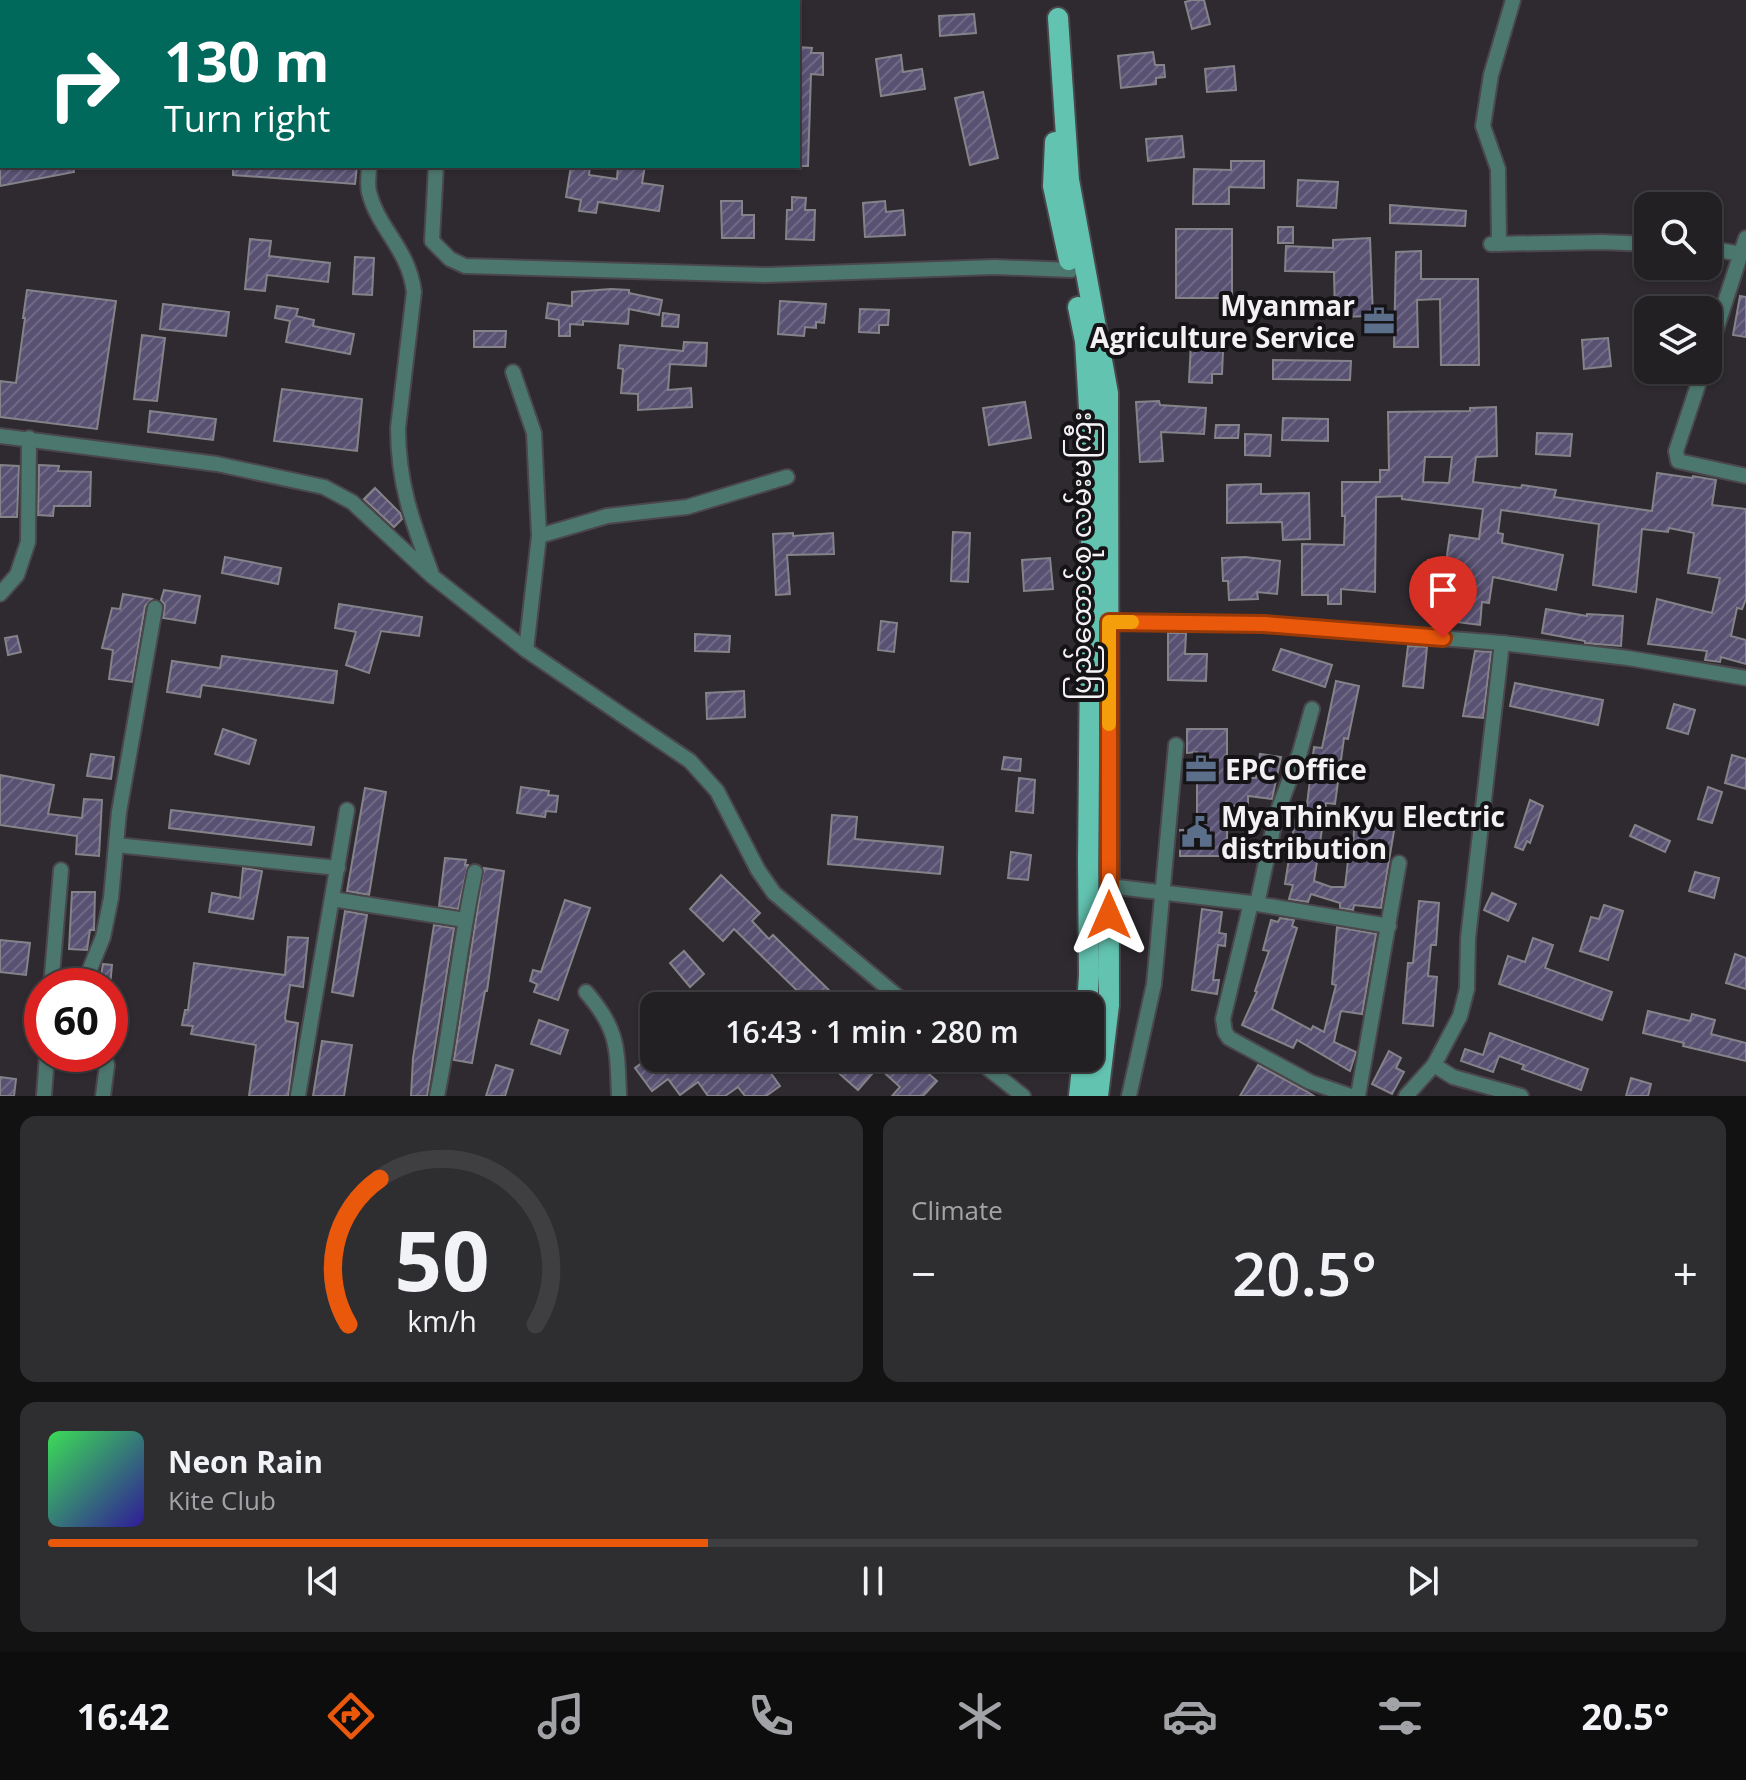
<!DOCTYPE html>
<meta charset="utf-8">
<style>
:root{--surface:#222023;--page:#2e2d30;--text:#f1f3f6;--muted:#a2a3a6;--line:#3f3e41;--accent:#ea580c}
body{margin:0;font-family:"Open Sans","Noto Sans Myanmar",sans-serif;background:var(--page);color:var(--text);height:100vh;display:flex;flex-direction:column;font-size:30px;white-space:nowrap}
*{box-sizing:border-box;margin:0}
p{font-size:26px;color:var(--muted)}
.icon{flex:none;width:44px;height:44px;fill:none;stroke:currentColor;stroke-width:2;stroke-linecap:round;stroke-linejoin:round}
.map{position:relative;height:1096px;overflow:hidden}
.panel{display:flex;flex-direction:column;gap:20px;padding:20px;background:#131213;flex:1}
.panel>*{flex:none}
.top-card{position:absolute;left:0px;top:0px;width:800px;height:168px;box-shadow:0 2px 6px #0004,0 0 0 2px var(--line);background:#00695c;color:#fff;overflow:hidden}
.fabs{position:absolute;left:1634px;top:192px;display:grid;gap:16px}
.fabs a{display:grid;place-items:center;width:88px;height:88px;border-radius:16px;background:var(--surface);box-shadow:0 2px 6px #0004,0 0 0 2px var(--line);font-size:40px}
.speed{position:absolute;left:24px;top:968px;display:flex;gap:16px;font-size:40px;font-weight:700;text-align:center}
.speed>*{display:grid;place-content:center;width:104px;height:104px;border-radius:50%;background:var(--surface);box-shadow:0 2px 6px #0004,0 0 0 2px var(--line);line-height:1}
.speed .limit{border:12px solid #d22;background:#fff;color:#111}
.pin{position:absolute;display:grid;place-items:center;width:68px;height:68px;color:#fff;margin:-82px -34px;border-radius:50% 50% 50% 0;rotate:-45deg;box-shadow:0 0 8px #0007}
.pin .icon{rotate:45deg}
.me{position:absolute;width:88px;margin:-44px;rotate:0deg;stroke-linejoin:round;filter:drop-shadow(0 0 6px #0008)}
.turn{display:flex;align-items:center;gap:28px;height:168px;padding:0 32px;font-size:36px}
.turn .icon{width:104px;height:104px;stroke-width:2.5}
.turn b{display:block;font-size:56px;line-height:68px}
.big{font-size:60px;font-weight:600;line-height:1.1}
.panel .tile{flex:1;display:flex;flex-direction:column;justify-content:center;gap:12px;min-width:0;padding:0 28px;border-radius:16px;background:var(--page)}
.panel .dial{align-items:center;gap:0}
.dial svg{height:208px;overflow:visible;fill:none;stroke:var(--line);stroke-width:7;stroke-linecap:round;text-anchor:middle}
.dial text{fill:var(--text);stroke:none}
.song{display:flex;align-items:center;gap:24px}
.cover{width:96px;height:96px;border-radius:12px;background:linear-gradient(135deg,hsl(130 70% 55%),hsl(250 70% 35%))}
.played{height:8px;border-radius:4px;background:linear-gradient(90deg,var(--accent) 40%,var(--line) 40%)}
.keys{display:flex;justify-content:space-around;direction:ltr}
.heat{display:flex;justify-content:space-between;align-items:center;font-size:44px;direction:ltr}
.panel .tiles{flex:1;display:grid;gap:20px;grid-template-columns:1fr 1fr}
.tile:last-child{grid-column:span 2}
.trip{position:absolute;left:640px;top:992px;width:464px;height:80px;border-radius:16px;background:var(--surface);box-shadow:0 2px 6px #0004,0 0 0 2px var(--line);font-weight:600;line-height:80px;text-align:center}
.dock{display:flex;height:128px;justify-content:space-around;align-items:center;background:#0e0d0e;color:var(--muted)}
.dock .icon{width:56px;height:56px}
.dock .active{color:var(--accent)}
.dock b{font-size:36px;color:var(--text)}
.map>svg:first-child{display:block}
.building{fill:url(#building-hatch);stroke:#84838a;stroke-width:2;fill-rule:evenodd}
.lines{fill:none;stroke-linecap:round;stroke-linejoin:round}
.street-casing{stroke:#4a464b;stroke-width:18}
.primary-casing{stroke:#4a464b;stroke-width:24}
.street{stroke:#4c776e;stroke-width:14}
.primary{stroke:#62c3b0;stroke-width:20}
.route-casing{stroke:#983908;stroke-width:20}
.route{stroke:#ea580c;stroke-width:14}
.slow{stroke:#f59e0b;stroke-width:14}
.labels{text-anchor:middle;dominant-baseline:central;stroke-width:8;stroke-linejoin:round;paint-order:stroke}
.poi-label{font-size:28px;font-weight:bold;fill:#f4f1f4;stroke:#151316;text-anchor:start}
.street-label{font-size:28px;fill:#f4f1f4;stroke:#151316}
</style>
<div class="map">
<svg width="1746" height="1096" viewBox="0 0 1746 1096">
<defs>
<pattern id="building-hatch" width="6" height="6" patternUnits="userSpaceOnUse" patternTransform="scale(2)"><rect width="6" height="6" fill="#585171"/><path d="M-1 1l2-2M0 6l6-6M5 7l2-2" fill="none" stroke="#716a86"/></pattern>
</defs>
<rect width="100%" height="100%" fill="#2e2a2f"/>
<g class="building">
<polygon points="1192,0 1204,0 1210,24 1192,29 1185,2"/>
<polygon points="974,14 976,33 940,36 939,16"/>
<polygon points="798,47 812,48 811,53 823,53 823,75 811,74 808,166 798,166"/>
<polygon points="1153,52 1155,65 1164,65 1165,77 1156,78 1156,84 1121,88 1118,56"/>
<polygon points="901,55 903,72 922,69 925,89 881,96 876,59"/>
<polygon points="1234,66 1236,90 1207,92 1205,69"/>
<polygon points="983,92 998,158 970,165 955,98"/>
<polygon points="1182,136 1184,157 1148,161 1146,139"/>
<polygon points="1231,161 1264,161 1264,188 1229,187 1229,204 1193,204 1194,169 1231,170"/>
<polygon points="0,166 73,166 74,172 0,186"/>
<polygon points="233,166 357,166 355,184 233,175"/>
<polygon points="571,166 590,166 589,175 617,179 618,166 645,166 642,183 663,186 659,211 598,202 596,213 579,211 581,200 566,197"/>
<polygon points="1298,180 1338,182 1336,208 1297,206"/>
<polygon points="792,197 806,198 805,210 815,210 814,240 786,239 787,210 792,210"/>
<polygon points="721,201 742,201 742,215 754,215 754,238 722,238"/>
<polygon points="885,201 886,212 903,210 905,235 865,237 863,203"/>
<polygon points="1390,205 1466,211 1465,226 1390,223"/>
<rect x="1278" y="227" width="15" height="16"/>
<rect x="1176" y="229" width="56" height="69"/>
<polygon points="1370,238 1373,316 1335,317 1334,272 1285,271 1286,246 1333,248 1333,240"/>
<polygon points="250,239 271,241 269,256 330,263 328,282 267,275 265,291 245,289"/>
<polygon points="1421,251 1421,279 1478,279 1479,365 1441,365 1440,299 1417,300 1418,347 1394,347 1396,252"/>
<polygon points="355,257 374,258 372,295 353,294"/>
<polygon points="611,289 629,290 629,293 662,300 659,315 629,309 628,324 583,321 583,325 570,324 570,336 559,336 559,320 546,318 548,303 572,306 572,292"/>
<polygon points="27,290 116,301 97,429 0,417 0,381 16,383 25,318 23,318"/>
<polygon points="1740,296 1746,297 1746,337 1733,335"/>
<polygon points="780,301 826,304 824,323 816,322 816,328 805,327 804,336 778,334"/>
<polygon points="163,304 229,312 226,336 160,329"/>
<polygon points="277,306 298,309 296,316 314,320 313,326 354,334 350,354 286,342 290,321 275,318"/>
<polygon points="860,309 889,310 888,325 879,325 879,333 859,332"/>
<polygon points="663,313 679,315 678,327 662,326"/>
<polygon points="474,331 506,331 505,347 474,347"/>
<polygon points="142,335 165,338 157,401 134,399"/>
<polygon points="1608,338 1611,366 1584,369 1582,340"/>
<polygon points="684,342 707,343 706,366 670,364 668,390 691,388 692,407 638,410 638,394 621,393 623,369 618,368 620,345 683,351"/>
<polygon points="1191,343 1214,344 1214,351 1223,351 1222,374 1212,374 1212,383 1189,382"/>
<polygon points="1273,360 1351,361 1350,380 1273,379"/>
<polygon points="282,389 362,399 357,451 274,441"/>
<polygon points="1159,401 1160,405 1206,408 1204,434 1161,432 1163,461 1140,462 1136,402"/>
<polygon points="1025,402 1031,438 989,445 983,408"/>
<path d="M1496 407 1497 456 1476 457 1473 482 1521 488 1522 485 1556 490 1554 497 1652 511 1657 473 1692 478 1693 476 1716 480 1712 505 1746 509V599L1742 609 1737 608 1731 636 1746 640V664L1721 657 1720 662 1705 660 1707 651 1648 644 1657 599 1712 613 1720 578 1688 573 1694 533 1669 528 1668 532 1642 529 1636 592 1593 585 1599 524 1501 510 1498 533 1503 534 1502 543 1563 555 1556 590 1493 577 1489 603 1482 602 1480 625 1456 622 1459 598 1417 594 1418 582 1425 583 1428 560 1446 562 1450 535 1479 539 1483 509 1402 499V496L1376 497 1375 592 1341 589V604H1328V595H1302V544L1344 545 1345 516H1342V482H1380V470H1389L1388 412 1470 411V408ZM1425 457H1452L1449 483 1423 482Z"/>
<polygon points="150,411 216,419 213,440 148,432"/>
<polygon points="1283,418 1328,419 1328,441 1282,440"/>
<polygon points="1216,425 1239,425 1238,438 1215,438"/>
<polygon points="1537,433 1572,434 1570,456 1536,454"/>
<polygon points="1245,434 1271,435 1270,456 1245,455"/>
<polygon points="0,465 19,466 17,517 0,517"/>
<polygon points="39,465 59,466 58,471 91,472 90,506 54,506 53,516 38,515"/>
<polygon points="1261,484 1261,494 1309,493 1310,539 1283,540 1282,522 1227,523 1227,485"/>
<polygon points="375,488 400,513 402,519 394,527 364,499"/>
<polygon points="953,532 970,533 968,582 951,581"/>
<polygon points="793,533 793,536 833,533 834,554 787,555 790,594 776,595 773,534"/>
<polygon points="225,557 281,568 278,584 222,573"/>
<polygon points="1245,557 1280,561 1277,594 1257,592 1258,599 1229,600 1228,581 1223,581 1222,558"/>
<polygon points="1050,558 1053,589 1024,591 1022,560"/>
<polygon points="164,590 200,596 195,623 163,618 165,605 161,600"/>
<polygon points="123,594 152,599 145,606 132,682 109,679 113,650 102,648 112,608 120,609"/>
<polygon points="339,604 422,617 419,636 381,631 369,673 346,665 356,632 335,628"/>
<polygon points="1546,609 1587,616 1587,614 1623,616 1621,646 1585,643 1585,641 1542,633"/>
<polygon points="881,621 897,623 894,652 878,650"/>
<polygon points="1168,633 1186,633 1185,654 1207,654 1206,681 1168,680"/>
<polygon points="695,634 730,636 729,652 695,651"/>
<polygon points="17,636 21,652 8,655 5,638"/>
<polygon points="1408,646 1427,647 1423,688 1403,686"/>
<polygon points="1281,649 1332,665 1325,687 1273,670"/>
<polygon points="1475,651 1491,652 1483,718 1463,716"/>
<polygon points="222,656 337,671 333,703 202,685 200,697 167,692 172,661 220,668"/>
<polygon points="1336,681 1359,686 1348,739 1344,738 1335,804 1326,803 1314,881 1331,887 1345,887 1348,861 1352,861 1355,816 1368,818 1368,821 1395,825 1381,908 1354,905 1353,910 1340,908 1340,903 1311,894 1308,902 1289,899 1293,885 1285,884 1295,820 1305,821 1314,747 1322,748"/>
<polygon points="1515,683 1603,700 1598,725 1510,706"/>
<polygon points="744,691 745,717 707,719 706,693"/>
<polygon points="1674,704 1695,710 1688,734 1667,728"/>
<polygon points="223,729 256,740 249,764 215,754"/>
<polygon points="1187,729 1227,729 1227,778 1256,778 1260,754 1281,757 1272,799 1248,796 1248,806 1227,806 1227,856 1180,856 1180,830 1197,830 1197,752 1187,753"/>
<polygon points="91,754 114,757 111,779 87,776"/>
<polygon points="1732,755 1746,759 1746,789 1725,783"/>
<polygon points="1004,757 1021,759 1020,771 1002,769"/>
<polygon points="0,775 54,785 48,814 82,818 84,799 102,800 99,856 76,854 77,836 0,825"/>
<polygon points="1019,778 1035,780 1033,813 1016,811"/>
<polygon points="521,787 549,791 548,795 558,796 556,812 546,811 545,817 517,813"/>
<polygon points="1708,787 1722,792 1712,823 1698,819"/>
<polygon points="365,788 386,792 369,895 347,891"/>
<polygon points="1530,800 1543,806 1530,843 1527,841 1523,850 1515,847"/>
<polygon points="171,810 314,827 311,845 169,828"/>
<polygon points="832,815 857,817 855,839 943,847 940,874 828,864"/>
<polygon points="1635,825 1670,841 1665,852 1630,836"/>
<polygon points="1011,852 1031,855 1028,880 1008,878"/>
<polygon points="445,858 466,860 465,865 468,865 458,909 439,906"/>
<polygon points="243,868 262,871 253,919 209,912 212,893 240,898"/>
<polygon points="484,868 504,871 487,991 485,991 472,1063 454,1060"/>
<polygon points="1695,872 1719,878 1714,898 1689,891"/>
<polygon points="721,875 760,913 752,921 769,939 773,935 845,1006 813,1006 734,929 723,941 690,909"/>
<polygon points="72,892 95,892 94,930 90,930 87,950 69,949"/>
<polygon points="1492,893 1516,904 1508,921 1484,910"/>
<polygon points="565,900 590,908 558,1000 534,992 537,984 530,981 533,970 541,972"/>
<polygon points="1419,901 1439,903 1436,945 1431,945 1428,976 1437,977 1433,1026 1403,1023 1408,963 1413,963"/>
<polygon points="1604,905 1623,911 1608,960 1580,951 1591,917 1599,919"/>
<polygon points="1202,909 1222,912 1219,933 1226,934 1225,946 1218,945 1213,980 1219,980 1217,994 1192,990"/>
<polygon points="345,911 367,915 353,996 332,992"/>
<polygon points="1280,918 1294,920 1292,926 1297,928 1272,1009 1311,1030 1313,1026 1324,1032 1336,985 1332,984 1337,927 1376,934 1362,1014 1341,1011 1335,1037 1334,1042 1356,1052 1350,1071 1297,1040 1293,1048 1242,1025 1257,992 1255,991 1269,951 1263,950 1271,920 1278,922"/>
<polygon points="434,925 454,928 427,1096 411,1096 413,1058"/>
<polygon points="288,937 308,938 303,987 290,985 285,1018 286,1021 298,1023 288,1096 249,1096 256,1045 191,1034 193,1026 182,1025 185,1010 188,1010 194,963 285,975"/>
<polygon points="1533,938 1553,945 1545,968 1612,992 1602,1020 1499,984 1508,956 1525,962"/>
<polygon points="0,940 30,943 26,975 0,972"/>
<polygon points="684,951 704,974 690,987 670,963"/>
<polygon points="1735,954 1746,958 1746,989 1726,983"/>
<polygon points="103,964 112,965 110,986 99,986"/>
<polygon points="1648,1011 1690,1021 1692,1014 1715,1020 1711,1034 1746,1043 1746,1061 1683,1046 1684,1043 1643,1033"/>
<polygon points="539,1020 568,1030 560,1054 531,1044"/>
<polygon points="1490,1033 1588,1069 1581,1090 1522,1069 1524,1065 1499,1056 1493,1072 1461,1061 1465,1049 1483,1055"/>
<polygon points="322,1041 352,1045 344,1096 313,1096"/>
<polygon points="1389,1051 1401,1058 1396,1068 1404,1072 1392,1094 1372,1084"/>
<polygon points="651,1056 659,1067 671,1058 760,1058 780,1086 766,1096 745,1096 738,1087 725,1096 708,1096 698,1082 680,1095 668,1079 652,1091 635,1068"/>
<polygon points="844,1058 911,1058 937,1081 923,1096 892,1096 900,1087 878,1067 858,1090 834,1069"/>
<polygon points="496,1065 513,1070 505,1096 486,1096"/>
<polygon points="1258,1065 1306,1091 1314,1096 1240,1096"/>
<polygon points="0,1077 16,1079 14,1096 0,1096"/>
<polygon points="1631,1078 1651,1084 1648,1096 1626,1096"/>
</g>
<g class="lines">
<defs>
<g id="street">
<polyline points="454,2 454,0"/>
<polyline points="0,133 2,132"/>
<path d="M369 166C369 174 367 184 369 192 378 229 409 249 414 292L398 428C398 483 412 521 431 572"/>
<polyline points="436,166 432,241 450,259 465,266 766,275 995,267 1071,270"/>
<polyline points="1491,244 1602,242 1648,244"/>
<polyline points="1499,244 1498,169 1483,126 1491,75 1513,0"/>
<polyline points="1708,248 1741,254"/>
<polyline points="1708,354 1746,238"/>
<polyline points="1703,370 1676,451 1678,461 1746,476"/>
<polyline points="513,372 534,433 539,536 526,650"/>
<polyline points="0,436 217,464 324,487 352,502 432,576 526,650 690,761 717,791 758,870 774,893 909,1006"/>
<polyline points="539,536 607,516 687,507 787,477"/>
<polyline points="0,594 17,575 28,542 29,438"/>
<polyline points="1109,622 1264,624 1502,643 1628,658 1746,678"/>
<polyline points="116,845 338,868"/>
<polyline points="1109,886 1251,903 1389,926"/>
<polyline points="332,899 465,920"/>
<polyline points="1251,903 1223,1019 1225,1032 1229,1038 1310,1082 1351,1096"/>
<polyline points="1257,904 1276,816 1300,752 1312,709"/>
<polyline points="51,986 61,870"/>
<polyline points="89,986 90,969 103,937 111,898 119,812 155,608"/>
<path d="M586 992C619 1030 617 1048 619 1096"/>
<polyline points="102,1054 107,1065 103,1096"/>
<polyline points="975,1058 1023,1096"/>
<polyline points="1434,1065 1453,1077 1521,1096"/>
<polyline points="44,1096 47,1054"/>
<polyline points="298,1096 347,810"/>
<path d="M437 1096C452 1022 459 946 475 872"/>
<polyline points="1129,1096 1154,984 1176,745"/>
<polyline points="1358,1096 1399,863"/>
<polyline points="1406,1096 1434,1065 1460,1016 1467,989 1468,938 1502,643"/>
</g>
<g id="primary">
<polyline points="1058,18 1069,180 1108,393 1109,1005 1098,1096"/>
<polyline points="1055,142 1053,186 1069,260"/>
<polyline points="1078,307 1085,341 1092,459 1088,862 1089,975 1087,1006"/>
<polyline points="1079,1096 1083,1058"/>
</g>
</defs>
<use href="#street" class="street-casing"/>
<use href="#primary" class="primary-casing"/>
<use href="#street" class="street"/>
<use href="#primary" class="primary"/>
</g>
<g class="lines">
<defs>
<polyline id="route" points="1109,915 1109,622 1264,624 1443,638"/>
</defs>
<use href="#route" class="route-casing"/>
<use href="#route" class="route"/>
<polyline class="slow" points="1109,724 1109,622 1132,622"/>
</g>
<defs>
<symbol id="office-bare" viewBox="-9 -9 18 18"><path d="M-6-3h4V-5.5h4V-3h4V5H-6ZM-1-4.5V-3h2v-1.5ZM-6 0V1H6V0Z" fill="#5c6f8a" stroke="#151316" stroke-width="2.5" paint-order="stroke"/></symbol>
<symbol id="civic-bare" viewBox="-9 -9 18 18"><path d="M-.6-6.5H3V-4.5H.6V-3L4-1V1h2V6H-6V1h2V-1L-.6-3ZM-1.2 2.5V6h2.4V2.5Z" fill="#5c6f8a" stroke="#151316" stroke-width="2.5" paint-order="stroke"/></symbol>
</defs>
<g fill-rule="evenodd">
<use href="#office-bare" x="1357" y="299" width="44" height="44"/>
<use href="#office-bare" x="1179" y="747" width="44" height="44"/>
<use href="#civic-bare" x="1175" y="810" width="44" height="44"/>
</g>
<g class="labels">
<g class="poi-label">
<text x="1355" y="305" text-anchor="end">Myanmar<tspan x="1355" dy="32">Agriculture Service</tspan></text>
<text x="1225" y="769">EPC Office</text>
<text x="1221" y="816">MyaThinKyu Electric<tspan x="1221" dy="32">distribution</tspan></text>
</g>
<g class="street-label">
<text transform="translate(1080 556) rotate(-90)">ပြည်ထောင်စု လမ်းမကြီး</text>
</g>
</g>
</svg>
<div class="fabs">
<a><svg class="icon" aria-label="search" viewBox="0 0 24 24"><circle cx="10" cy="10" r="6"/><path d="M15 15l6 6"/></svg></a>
<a><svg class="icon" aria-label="layers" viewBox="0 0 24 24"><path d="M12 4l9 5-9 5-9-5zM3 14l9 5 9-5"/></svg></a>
</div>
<div class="speed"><div class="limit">60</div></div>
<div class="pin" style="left:1443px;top:638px;background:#d93025"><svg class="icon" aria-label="arrive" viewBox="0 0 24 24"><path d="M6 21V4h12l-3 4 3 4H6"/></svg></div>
<svg class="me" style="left:1109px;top:915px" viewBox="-20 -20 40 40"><path d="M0-17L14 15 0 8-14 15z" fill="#ea580c" stroke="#fff" stroke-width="4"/></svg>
<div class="trip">16:43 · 1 min · 280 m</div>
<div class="top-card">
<div class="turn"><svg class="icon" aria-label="right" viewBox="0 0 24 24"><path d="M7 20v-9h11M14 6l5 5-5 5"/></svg><div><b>130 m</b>Turn right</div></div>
</div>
</div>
<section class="panel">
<div class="tiles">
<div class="tile dial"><svg viewBox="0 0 100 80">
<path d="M14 69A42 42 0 1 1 86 69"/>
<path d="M14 69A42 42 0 0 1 26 13" stroke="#ea580c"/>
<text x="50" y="56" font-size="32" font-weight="700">50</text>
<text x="50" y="72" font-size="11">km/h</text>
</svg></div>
<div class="tile"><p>Climate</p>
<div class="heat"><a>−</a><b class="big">20.5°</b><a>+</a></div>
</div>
<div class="tile">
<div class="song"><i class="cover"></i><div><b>Neon Rain</b><p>Kite Club</p></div></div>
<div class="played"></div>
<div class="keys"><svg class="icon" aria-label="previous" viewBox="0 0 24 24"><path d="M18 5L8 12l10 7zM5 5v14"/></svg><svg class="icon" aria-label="pause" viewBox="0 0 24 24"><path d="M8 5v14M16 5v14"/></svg><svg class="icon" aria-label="next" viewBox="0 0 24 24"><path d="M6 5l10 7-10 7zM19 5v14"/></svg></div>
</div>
</div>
</section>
<nav class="dock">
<b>16:42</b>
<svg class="icon active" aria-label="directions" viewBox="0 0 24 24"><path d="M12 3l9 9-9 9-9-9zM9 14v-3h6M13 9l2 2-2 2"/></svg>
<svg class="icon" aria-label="music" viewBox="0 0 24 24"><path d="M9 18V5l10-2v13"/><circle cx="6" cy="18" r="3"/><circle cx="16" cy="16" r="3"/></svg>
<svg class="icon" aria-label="phone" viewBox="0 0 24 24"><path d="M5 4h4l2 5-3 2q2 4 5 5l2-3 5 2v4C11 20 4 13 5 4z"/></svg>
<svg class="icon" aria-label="climate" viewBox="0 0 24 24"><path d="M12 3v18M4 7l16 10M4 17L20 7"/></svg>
<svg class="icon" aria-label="car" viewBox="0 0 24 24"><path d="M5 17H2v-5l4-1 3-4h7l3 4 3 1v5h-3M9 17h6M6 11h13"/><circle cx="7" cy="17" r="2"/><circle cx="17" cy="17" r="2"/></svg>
<svg class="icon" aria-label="filters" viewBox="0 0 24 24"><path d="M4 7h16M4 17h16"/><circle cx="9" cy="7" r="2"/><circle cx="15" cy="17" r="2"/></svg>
<b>20.5°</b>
</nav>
